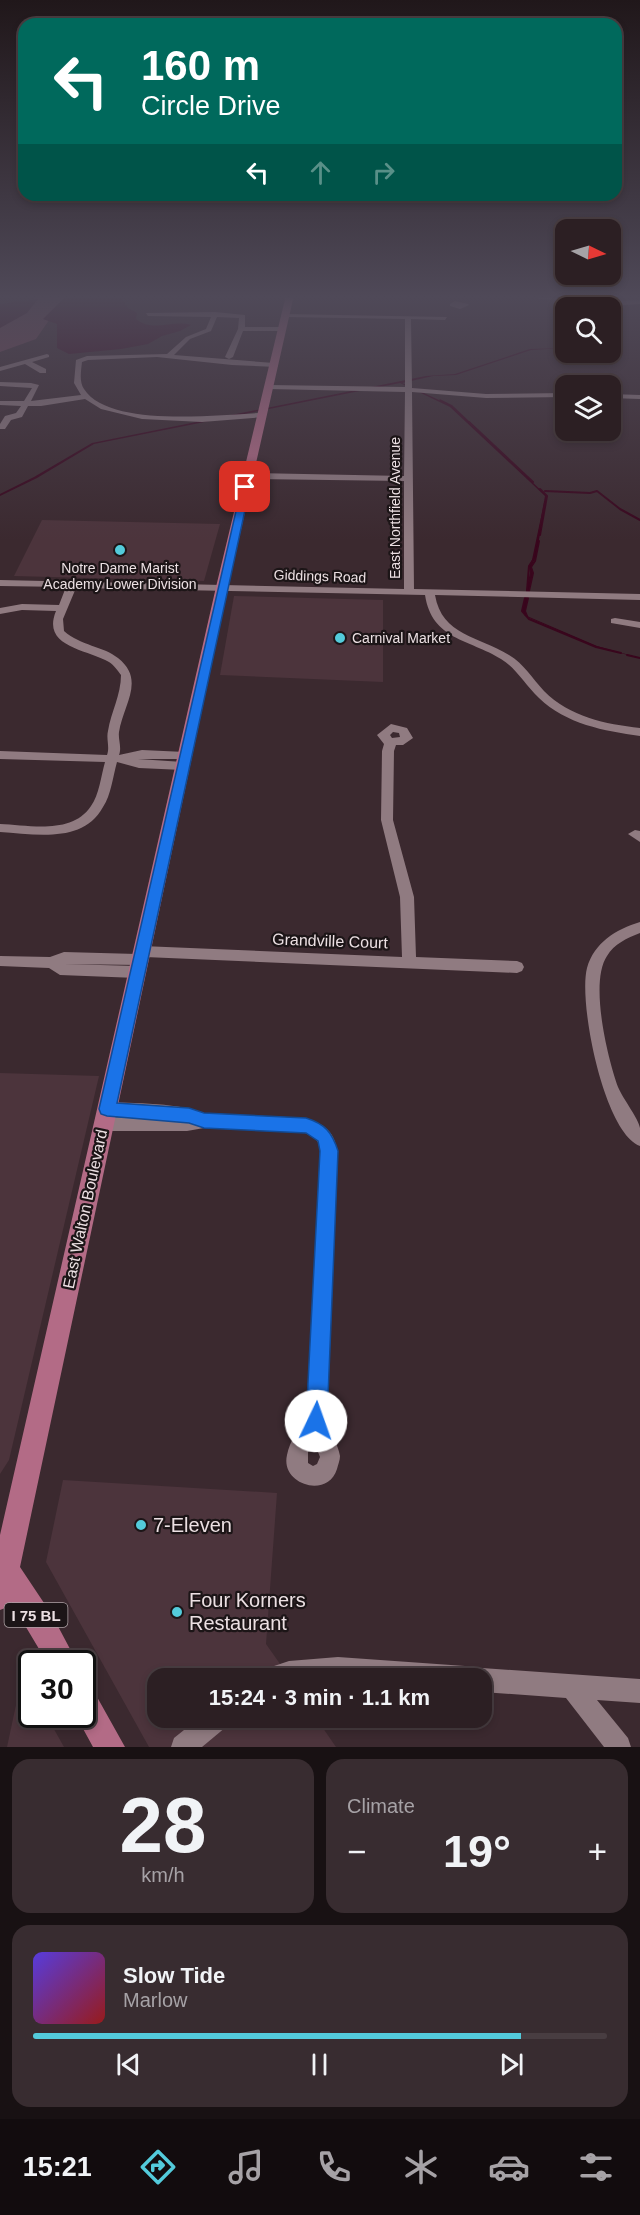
<!DOCTYPE html>
<meta charset="utf-8">
<style>
:root{--surface:#2c1f23;--page:#382c30;--text:#f1f3f6;--muted:#a6a2a6;--line:#483d41;--accent:#53cbdb}
body{margin:0;font-family:Helvetica,sans-serif;background:var(--page);color:var(--text);height:100vh;display:flex;flex-direction:column;font-size:22px;white-space:nowrap}
*{box-sizing:border-box;margin:0}
p{font-size:20px;color:var(--muted)}
.icon{flex:none;width:33px;height:33px;fill:none;stroke:currentColor;stroke-width:2;stroke-linecap:round;stroke-linejoin:round}
.map{position:relative;height:1747px;overflow:hidden}
.sheet{display:flex;flex-direction:column;gap:12px;padding:12px;background:#181113;flex:1}
.sheet>*{flex:none}
.top-card{position:absolute;left:18px;top:18px;width:604px;height:183px;border-radius:18px;box-shadow:0 3px 9px #0003,0 0 0 2px var(--line);background:#00695c;color:#fff;overflow:hidden}
.needle{width:39px;rotate:95deg}
.controls{position:absolute;left:555px;top:219px;display:grid;gap:12px}
.controls a{display:grid;place-items:center;width:66px;height:66px;border-radius:12px;background:var(--surface);box-shadow:0 3px 9px #0003,0 0 0 2px var(--line);font-size:30px}
.speed{position:absolute;left:18px;top:1650px;display:flex;gap:12px;font-size:30px;font-weight:700;text-align:center}
.speed>*{display:grid;place-content:center;width:78px;height:78px;border-radius:50%;background:var(--surface);box-shadow:0 3px 9px #0003,0 0 0 2px var(--line);line-height:1}
.speed .limit{border:3px solid #111;border-radius:9px;background:#fff;color:#111}
.pin{position:absolute;display:grid;place-items:center;width:51px;height:51px;color:#fff;margin:-26px;border-radius:12px;box-shadow:0 3px 9px #0006}
.me{position:absolute;width:66px;margin:-33px;rotate:3deg;stroke-linejoin:round;filter:drop-shadow(0 0 4px #0008)}
.turn{display:flex;align-items:center;gap:21px;height:126px;padding:0 24px;font-size:27px}
.turn .icon{width:78px;height:78px;stroke-width:2.5}
.turn b{display:block;font-size:42px;line-height:51px}
.lanes{display:flex;align-items:center;height:57px;padding:0 24px;background:#0003;justify-content:center;gap:30px;direction:ltr}
.lanes .off{opacity:.35}
.big{font-size:45px;font-weight:700;line-height:1.1}
.sheet .tile{flex:1;display:flex;flex-direction:column;justify-content:center;gap:9px;min-width:0;padding:0 21px;border-radius:18px;background:var(--page)}
.sheet .dial{align-items:center;gap:0}
.dial b{font-size:78px;line-height:1}
.song{display:flex;align-items:center;gap:18px}
.cover{width:72px;height:72px;border-radius:9px;background:linear-gradient(135deg,hsl(250 70% 55%),hsl(0 70% 35%))}
.played{height:6px;border-radius:3px;background:linear-gradient(90deg,var(--accent) 85%,var(--line) 85%)}
.keys{display:flex;justify-content:space-around;direction:ltr}
.heat{display:flex;justify-content:space-between;align-items:center;font-size:33px;direction:ltr}
.sheet .tiles{flex:1;display:grid;gap:12px;grid-template-columns:1fr 1fr}
.tile:last-child{grid-column:span 2}
.trip{position:absolute;left:147px;top:1668px;width:345px;height:60px;border-radius:18px;background:var(--surface);box-shadow:0 3px 9px #0003,0 0 0 2px var(--line);font-weight:700;line-height:60px;text-align:center}
.dock{display:flex;height:96px;justify-content:space-around;align-items:center;background:#120c0e;color:var(--muted)}
.dock .icon{width:42px;height:42px}
.dock .current{color:var(--accent)}
.dock b{font-size:27px;color:var(--text)}
.map>svg:first-child{display:block}
.built{fill:#4c343c}
.green{fill:#744455}
.water{fill:#39061d}
.lines{fill:none;stroke-linecap:round;stroke-linejoin:round}
.stream-far1{stroke:#39061d;stroke-width:1.5}
.stream{stroke:#39061d;stroke-width:2}
.minor{fill:#907b81;fill-rule:evenodd}
.major{fill:#b36b86;fill-rule:evenodd}
.route{fill:#1a73e8;stroke:#114b97;stroke-width:1.5}
.poi-dot{fill:#53cbdb;stroke:#1c1517;stroke-width:2}
.labels{text-anchor:middle;dominant-baseline:central;stroke-width:4.5;stroke-linejoin:round;paint-order:stroke}
.far-street-label{font-size:14px;fill:#ece0e3;stroke:#1c1517}
.far-poi-label{font-size:14px;fill:#ece0e3;stroke:#1c1517}
.shield{fill:#1c1517;stroke:#aea3a6;stroke-width:1.5}
.shield-label{font-size:15px;font-weight:bold;fill:#ece0e3}
.street-label{font-size:16px;fill:#ece0e3;stroke:#1c1517}
.near-poi-label{font-size:20px;fill:#ece0e3;stroke:#1c1517;text-anchor:start}
</style>
<div class="map">
<svg width="640" height="1747" viewBox="0 0 640 1747">
<rect width="100%" height="100%" fill="#3b292f"/>
<g class="built">
<polygon points="42,520 220,524 204,581 14,576"/>
<polygon points="234,596 383,600 383,682 220,675"/>
<polygon points="0,1073 99,1076 9,1460 0,1474"/>
<polygon points="63,1480 277,1493 266,1644 290,1678 158,1678 158,1718 316,1718 336,1747 149,1747 46,1562"/>
<polygon points="19,1691 31,1698 32,1714 46,1715 64,1747 7,1747"/>
</g>
<polygon class="green" points="37,295 72,295 56,310 36,339 0,352 0,309 27,310"/>
<g class="water">
<path d="M67 295H120L128 308 137 313 136 319C153 333 173 319 191 325L180 331 162 336 148 344 121 349 69 354 57 348V324L43 319Z"/>
<polygon points="38,299 27,313 0,328 0,304"/>
<polygon points="565,348 531,350 456,375 433,376 402,383 452,406 547,496 536,556 531,567 533,573 525,611 527,616 597,646 640,658 596,647 525,616 522,611 530,573 529,566 534,556 545,496 450,407 400,383 94,444 37,478 0,496 0,494 34,477 92,443 426,376 455,374 530,349"/>
</g>
<g class="lines">
<polyline class="stream-far1" points="440,400 452,406 470,423"/>
<g class="stream">
<polyline points="469,422 533,482"/>
<polyline points="540,489 547,496 540,535"/>
<polyline points="545,491 590,493 597,491 620,509 640,520"/>
<polyline points="527,591 529,566 533,560 545,503"/>
<polyline points="529,591 533,573 531,567 535,561 539,541"/>
<polyline points="525,598 522,611 529,619 596,647 621,653"/>
<polyline points="527,616 525,611 528,598"/>
<polyline points="627,655 640,658"/>
</g>
<g class="minor">
<path d="M506 295C551 295 595 303 640 300V304L608 306Z"/>
<polygon points="455,301 468,304 469,305 460,309 450,306 450,304"/>
<path d="M215 312 245 315V327H282L285 329 282 331H243L233 357 229 359 225 357 238 329 239 318 217 317 211 331 190 339 174 355 274 363 278 365 277 367 232 365 157 357 88 360 82 362C81 371 79 382 84 389 110 429 221 414 262 413H265V417L202 422 142 419 101 409 85 399 41 406H28L22 417 11 420 5 429H0V424L5 416 16 413 21 406 0 405V401H24L32 388 0 386V382L31 383 39 385 31 401 81 395 74 383 76 360 87 356 167 354 186 337 206 329 211 317 148 316 146 313Z"/>
<path d="M284 314 447 317 445 320 411 319 412 388 486 394 566 393V397L486 398 412 392 414 589 640 594V600L435 595C442 636 479 636 509 655 524 664 532 678 544 691 570 717 605 724 640 728V736C604 731 566 724 539 698 525 685 517 669 501 659 469 639 432 640 425 595L76 588 63 619 64 631C81 646 103 646 118 658 146 680 123 705 119 732 118 740 122 747 119 755L142 750 185 752 189 753 191 756 189 759H138L183 762 189 766 183 770 139 768 117 762C113 776 111 795 103 807 83 844 35 834 0 832V824C29 825 72 835 91 806 99 795 101 776 105 762L0 759V751L107 755C110 747 106 739 108 731 111 712 121 695 121 675 118 671 114 665 109 662 87 649 41 647 56 611L22 610 0 614V608L22 604 59 605 66 587 0 586V580L404 589V481L248 479 244 476 248 473 404 476 405 392 269 389 265 387 269 385 405 387V319L286 317Z"/>
<polygon points="47,354 49,355 49,357 32,362 46,369 46,373 40,373 25,364 0,371 0,367"/>
<polygon points="610,394 640,395 640,399 610,398"/>
<polygon points="615,618 640,622 640,628 611,623 611,619"/>
<path d="M391 724 407 728 413 738 403 745H396L394 751 393 820 414 897 416 957 517 961 522 963 524 967 522 971 517 973 145 957 147 960 145 964 140 965 64 964 137 966 142 968 144 972 142 976 137 978 60 975 49 968 0 966V956L50 957 64 952 137 954 135 951 137 947 142 946 402 957 400 897 381 820 382 751 384 744 377 735ZM393 732 399 733 400 737 392 738 390 735Z"/>
<polygon points="635,830 640,831 640,842 628,834"/>
<path d="M640 922V933C627 938 614 944 607 956 589 983 608 1059 618 1087 623 1099 639 1119 640 1128 640 1134 640 1140 640 1146 604 1133 578 1002 587 968 594 943 616 929 640 922Z"/>
<path d="M107 1102C125 1103 190 1103 201 1114L307 1119C324 1124 335 1132 337 1151L326 1421C330 1432 338 1444 340 1456 340 1460 338 1465 337 1469 328 1499 280 1485 287 1455 290 1441 298 1429 306 1418L321 1151C319 1139 312 1134 301 1132L204 1128 187 1131H104L98 1129 96 1124 98 1119 104 1117 149 1118 101 1114 99 1109 101 1104ZM314 1442 320 1457 317 1464 313 1466 308 1463V1452Z"/>
<polygon points="338,1657 465,1666 474,1671 482,1668 640,1679 640,1703 597,1700 628,1738 631,1747 604,1747 566,1698 482,1692 482,1678 258,1678 262,1670 289,1661"/>
<polygon points="199,1718 229,1718 226,1727 202,1747 171,1747 174,1738"/>
</g>
<g class="major">
<polygon points="286,295 294,295 228,587 20,1567 52,1615 78,1664 48,1664 11,1602 10,1606 0,1610 0,1535 216,587"/>
<polygon points="82,1684 92,1688 125,1747 93,1747 75,1714 82,1714"/>
</g>
</g>
<linearGradient id="sky" x2="0" y2="1"><stop stop-color="#20171a"/><stop offset="0.55" stop-color="#4f4958"/><stop offset="1" stop-color="#4f4958" stop-opacity="0"/></linearGradient>
<rect width="640" height="540" fill="url(#sky)"/>
<path class="route" d="M242 485 250 487 117 1103 189 1108 204 1113 306 1118C325 1124 332 1132 338 1151L327 1421 324 1428 316 1431 309 1428 306 1421 320 1151 318 1141 306 1133 204 1128 189 1123 107 1116 101 1114 99 1109Z"/>
<g class="poi-dot">
<circle cx="120" cy="550" r="6"/>
<circle cx="340" cy="638" r="6"/>
<circle cx="141" cy="1525" r="6"/>
<circle cx="177" cy="1612" r="6"/>
</g>
<g class="labels">
<g class="far-street-label">
<text transform="translate(395 508) rotate(-90)">East Northfield Avenue</text>
<text transform="translate(320 576) rotate(2)">Giddings Road</text>
</g>
<g class="far-poi-label">
<text x="120" y="568">Notre Dame Marist<tspan x="120" dy="16">Academy Lower Division</tspan></text>
<text x="352" y="638" text-anchor="start">Carnival Market</text>
</g>
<rect class="shield" x="4.5" y="1603" width="63" height="24" rx="4.5"/>
<g class="shield-label">
<text x="36" y="1615">I 75 BL</text>
</g>
<g class="street-label">
<text transform="translate(330 941) rotate(2)">Grandville Court</text>
<text transform="translate(85 1209) rotate(-78)">East Walton Boulevard</text>
</g>
<g class="near-poi-label">
<text x="153" y="1525">7-Eleven</text>
<text x="189" y="1600">Four Korners<tspan x="189" dy="23">Restaurant</tspan></text>
</g>
</g>
</svg>
<div class="controls">
<a><svg class="needle" viewBox="-14 -14 28 28"><path d="M0-13l5 13h-10z" fill="#e53935"/><path d="M0 13l5-13h-10z" fill="#a6a2a6"/></svg></a>
<a><svg class="icon" aria-label="search" viewBox="0 0 24 24"><circle cx="10" cy="10" r="6"/><path d="M15 15l6 6"/></svg></a>
<a><svg class="icon" aria-label="layers" viewBox="0 0 24 24"><path d="M12 4l9 5-9 5-9-5zM3 14l9 5 9-5"/></svg></a>
</div>
<div class="speed"><div class="limit">30</div></div>
<div class="pin" style="left:245px;top:487px;background:#d93025"><svg class="icon" aria-label="arrive" viewBox="0 0 24 24"><path d="M6 21V4h12l-3 4 3 4H6"/></svg></div>
<svg class="me" style="left:316px;top:1421px" viewBox="-20 -20 40 40"><circle r="19" fill="#fff"/><path d="M0-13L10 11 0 6-10 11z" fill="#1a73e8"/></svg>
<div class="trip">15:24 · 3 min · 1.1 km</div>
<div class="top-card">
<div class="turn"><svg class="icon" aria-label="left" viewBox="0 0 24 24"><path d="M17 20v-9H6M10 6l-5 5 5 5"/></svg><div><b>160 m</b>Circle Drive</div></div>
<div class="lanes"><svg class="icon" aria-label="left" viewBox="0 0 24 24"><path d="M17 20v-9H6M10 6l-5 5 5 5"/></svg><svg class="icon off" aria-label="ahead" viewBox="0 0 24 24"><path d="M12 20V5M6 11l6-6 6 6"/></svg><svg class="icon off" aria-label="right" viewBox="0 0 24 24"><path d="M7 20v-9h11M14 6l5 5-5 5"/></svg></div>
</div>
</div>
<section class="sheet">
<div class="tiles">
<div class="tile dial"><b>28</b><p>km/h</p></div>
<div class="tile"><p>Climate</p>
<div class="heat"><a>−</a><b class="big">19°</b><a>+</a></div>
</div>
<div class="tile">
<div class="song"><i class="cover"></i><div><b>Slow Tide</b><p>Marlow</p></div></div>
<div class="played"></div>
<div class="keys"><svg class="icon" aria-label="previous" viewBox="0 0 24 24"><path d="M18 5L8 12l10 7zM5 5v14"/></svg><svg class="icon" aria-label="pause" viewBox="0 0 24 24"><path d="M8 5v14M16 5v14"/></svg><svg class="icon" aria-label="next" viewBox="0 0 24 24"><path d="M6 5l10 7-10 7zM19 5v14"/></svg></div>
</div>
</div>
</section>
<nav class="dock">
<b>15:21</b>
<svg class="icon current" aria-label="directions" viewBox="0 0 24 24"><path d="M12 3l9 9-9 9-9-9zM9 14v-3h6M13 9l2 2-2 2"/></svg>
<svg class="icon" aria-label="music" viewBox="0 0 24 24"><path d="M9 18V5l10-2v13"/><circle cx="6" cy="18" r="3"/><circle cx="16" cy="16" r="3"/></svg>
<svg class="icon" aria-label="phone" viewBox="0 0 24 24"><path d="M5 4h4l2 5-3 2q2 4 5 5l2-3 5 2v4C11 20 4 13 5 4z"/></svg>
<svg class="icon" aria-label="climate" viewBox="0 0 24 24"><path d="M12 3v18M4 7l16 10M4 17L20 7"/></svg>
<svg class="icon" aria-label="car" viewBox="0 0 24 24"><path d="M5 17H2v-5l4-1 3-4h7l3 4 3 1v5h-3M9 17h6M6 11h13"/><circle cx="7" cy="17" r="2"/><circle cx="17" cy="17" r="2"/></svg>
<svg class="icon" aria-label="filters" viewBox="0 0 24 24"><path d="M4 7h16M4 17h16"/><circle cx="9" cy="7" r="2"/><circle cx="15" cy="17" r="2"/></svg>
</nav>
